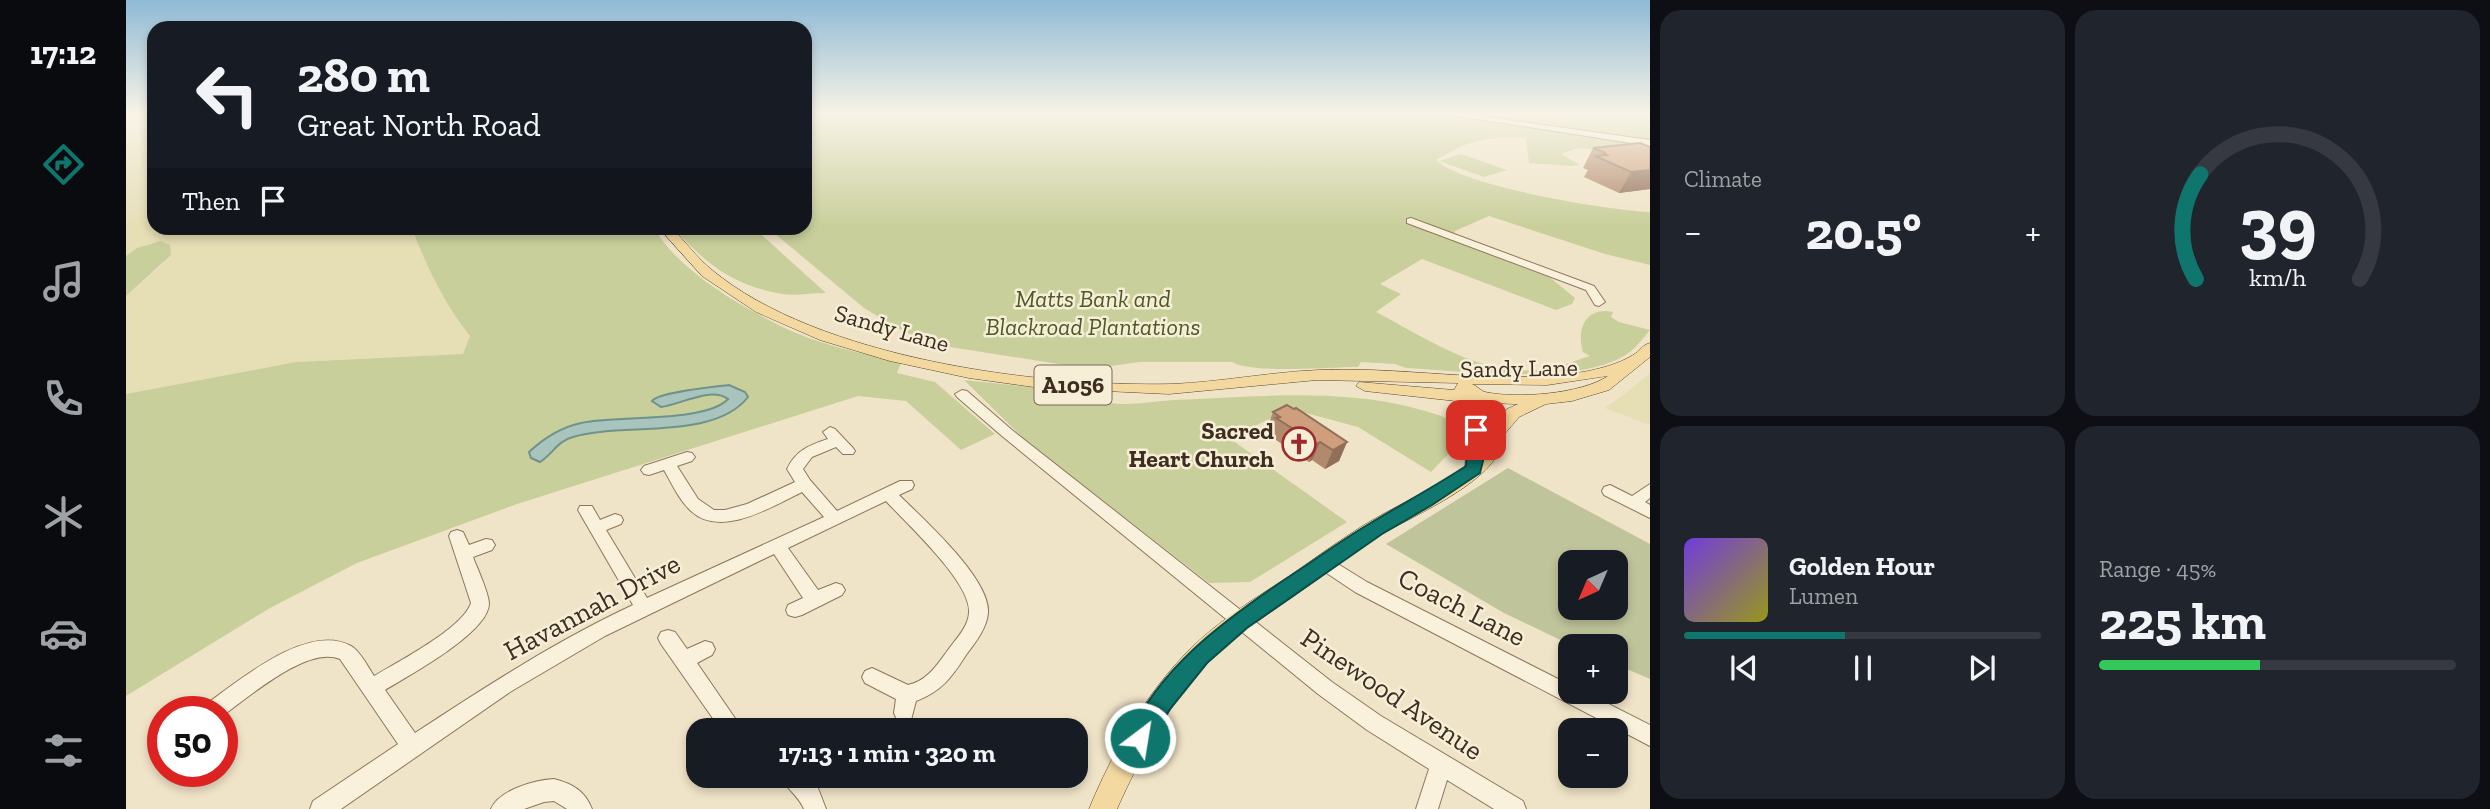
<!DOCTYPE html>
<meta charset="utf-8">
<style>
:root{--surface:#171b24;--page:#20242c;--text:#f1f3f6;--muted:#9ea1a6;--line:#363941;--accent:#0f766e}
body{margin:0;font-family:"Zilla Slab",serif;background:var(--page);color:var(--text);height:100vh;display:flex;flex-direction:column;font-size:26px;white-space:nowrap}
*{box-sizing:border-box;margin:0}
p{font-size:23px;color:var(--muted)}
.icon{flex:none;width:38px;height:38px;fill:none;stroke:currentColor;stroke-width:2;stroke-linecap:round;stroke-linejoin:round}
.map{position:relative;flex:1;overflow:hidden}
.sheet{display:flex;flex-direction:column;gap:10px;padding:10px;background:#0d0f14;width:840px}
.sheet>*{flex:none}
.guide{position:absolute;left:21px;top:21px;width:665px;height:214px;border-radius:21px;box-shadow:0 4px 10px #0003;background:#171b24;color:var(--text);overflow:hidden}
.needle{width:46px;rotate:224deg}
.buttons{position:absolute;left:1432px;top:550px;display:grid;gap:14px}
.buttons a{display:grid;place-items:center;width:70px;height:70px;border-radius:14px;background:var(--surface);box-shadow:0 4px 10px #0003;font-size:35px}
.speed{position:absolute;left:21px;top:696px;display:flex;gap:14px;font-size:35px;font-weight:700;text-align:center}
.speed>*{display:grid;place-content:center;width:91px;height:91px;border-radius:50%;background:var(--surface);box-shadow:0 4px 10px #0003;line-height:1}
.speed .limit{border:10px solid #d22;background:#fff;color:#111}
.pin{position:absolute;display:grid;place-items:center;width:60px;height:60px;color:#fff;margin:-30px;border-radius:14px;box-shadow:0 4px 10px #0006}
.me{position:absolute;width:77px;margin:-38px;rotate:31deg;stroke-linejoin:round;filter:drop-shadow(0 0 5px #0008)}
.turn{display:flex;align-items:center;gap:24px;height:147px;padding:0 35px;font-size:32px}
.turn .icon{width:91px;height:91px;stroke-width:2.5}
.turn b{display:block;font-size:49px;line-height:60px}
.then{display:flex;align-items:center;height:66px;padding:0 35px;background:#0003;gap:14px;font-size:26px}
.big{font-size:52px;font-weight:700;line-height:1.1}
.sheet .tile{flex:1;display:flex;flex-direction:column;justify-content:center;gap:10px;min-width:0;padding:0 24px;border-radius:21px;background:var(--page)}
.sheet .dial{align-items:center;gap:0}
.dial svg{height:182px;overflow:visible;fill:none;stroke:var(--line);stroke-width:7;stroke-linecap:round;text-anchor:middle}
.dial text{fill:var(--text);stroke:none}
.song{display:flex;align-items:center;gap:21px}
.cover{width:84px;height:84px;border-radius:10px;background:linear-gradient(135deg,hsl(260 70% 55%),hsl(60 70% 35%))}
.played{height:7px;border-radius:4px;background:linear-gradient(90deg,var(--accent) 45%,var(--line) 45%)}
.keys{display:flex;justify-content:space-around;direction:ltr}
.heat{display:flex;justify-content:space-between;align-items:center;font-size:38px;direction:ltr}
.charge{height:10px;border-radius:5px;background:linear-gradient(90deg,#34c759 45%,var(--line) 0)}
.sheet .tiles{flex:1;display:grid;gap:10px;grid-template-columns:repeat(2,1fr)}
.trip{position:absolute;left:560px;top:718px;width:402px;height:70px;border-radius:21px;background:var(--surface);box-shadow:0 4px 10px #0003;font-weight:700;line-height:70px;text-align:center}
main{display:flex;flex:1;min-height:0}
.tab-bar{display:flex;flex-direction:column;width:126px;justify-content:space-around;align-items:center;background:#090b0e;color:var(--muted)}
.tab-bar .icon{width:49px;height:49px}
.tab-bar .on{color:var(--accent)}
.tab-bar b{font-size:32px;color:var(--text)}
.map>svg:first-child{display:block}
.farmland{fill:#e6deb5}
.green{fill:#c9cf9b}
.cemetery{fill:#bfc49a;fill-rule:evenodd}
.water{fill:#a9c4bc;stroke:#6f938a;stroke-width:2}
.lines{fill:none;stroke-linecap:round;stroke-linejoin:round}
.minor-casing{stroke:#8d765c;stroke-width:2}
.major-casing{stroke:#5b4430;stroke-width:1}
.minor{fill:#faf1dc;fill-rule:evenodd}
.major{fill:#f3d9a0;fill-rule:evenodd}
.wall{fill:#b2896c}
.shaded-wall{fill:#916f58}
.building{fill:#cf9f7d;stroke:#916f58;stroke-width:2}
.route{fill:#0f766e;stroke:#0a4d48;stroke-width:2}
.labels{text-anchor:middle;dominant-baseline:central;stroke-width:5;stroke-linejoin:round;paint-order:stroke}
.shield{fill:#f7eed8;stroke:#756857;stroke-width:2}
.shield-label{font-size:23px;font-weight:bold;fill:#3d2e20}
.park-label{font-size:24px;font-style:italic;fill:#4d5a26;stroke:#f7eed8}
.street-label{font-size:24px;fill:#3d2e20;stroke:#f7eed8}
.poi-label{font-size:24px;font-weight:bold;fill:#3d2e20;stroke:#f7eed8;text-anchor:end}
.near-street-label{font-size:28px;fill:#3d2e20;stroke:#f7eed8}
</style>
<main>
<nav class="tab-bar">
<b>17:12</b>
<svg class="icon on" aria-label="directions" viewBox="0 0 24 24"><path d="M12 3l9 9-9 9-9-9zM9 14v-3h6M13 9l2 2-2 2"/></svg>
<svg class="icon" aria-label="music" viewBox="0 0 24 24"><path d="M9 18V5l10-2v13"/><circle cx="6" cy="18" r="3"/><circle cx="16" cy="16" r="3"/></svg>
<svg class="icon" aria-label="phone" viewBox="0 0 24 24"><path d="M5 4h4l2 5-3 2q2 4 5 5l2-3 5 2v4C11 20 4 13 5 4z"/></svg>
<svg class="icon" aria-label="climate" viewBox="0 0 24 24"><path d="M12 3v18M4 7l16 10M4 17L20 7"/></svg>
<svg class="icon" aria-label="car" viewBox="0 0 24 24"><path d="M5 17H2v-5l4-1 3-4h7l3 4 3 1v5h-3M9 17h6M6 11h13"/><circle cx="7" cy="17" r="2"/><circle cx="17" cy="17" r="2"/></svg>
<svg class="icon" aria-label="filters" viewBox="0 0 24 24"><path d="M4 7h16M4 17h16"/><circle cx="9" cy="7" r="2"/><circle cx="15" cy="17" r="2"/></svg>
</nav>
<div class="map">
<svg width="1524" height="809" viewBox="0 0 1524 809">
<rect width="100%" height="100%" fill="#f0e4c8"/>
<g class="farmland">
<polygon points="28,126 28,228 286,228 294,250 330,317 344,336 337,354 170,362 0,394 0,296 38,263 42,243 35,241 11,248 0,256 0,132"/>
<polygon points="1524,373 1524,425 1479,408 1500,393"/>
</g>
<g class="green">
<path d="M679 114H1316L1524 144V157L1452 148 1435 154 1454 165 1446 166 1403 163 1400 138C1360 137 1345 139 1310 160 1338 187 1482 210 1524 212V265L1479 254 1363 216 1329 231 1326 240 1421 275 1449 298 1446 304 1430 310 1296 259 1254 284 1275 294 1250 312C1302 339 1361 381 1423 368 1437 366 1451 360 1464 356L1457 352C1450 329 1460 306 1487 312L1485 317 1493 322 1524 330C1518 337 1512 345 1505 351 1461 387 1336 371 1280 368L1269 364 1235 362 1232 367C1205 367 1125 374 1106 362H1014L964 369 805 344 771 328 738 308 642 228H679Z"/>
<polygon points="1350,114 1524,114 1524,141"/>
<polygon points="1335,154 1381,170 1358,177 1313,161"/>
<path d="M286 228H528C554 273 623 312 670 333 703 347 741 354 775 363L771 373 809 382 869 434 835 450 780 401 732 396 391 504 231 563 144 608 0 696V394L170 362 337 354 344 336C319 305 299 264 286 228Z"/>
<path d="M548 228H628L700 293C686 293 670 296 656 294 608 286 578 263 548 228Z"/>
<polygon points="35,241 44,245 45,255 0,296 0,256 11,248"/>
<path d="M838 380 960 393C969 395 977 402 984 403 1006 406 1027 401 1048 400 1127 397 1211 388 1288 408 1302 412 1316 414 1327 423L1325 451 1305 472 1232 427 1165 409 1103 438 1221 522 1124 582 1083 583 899 440Z"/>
</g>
<path class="cemetery" d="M1382 468 1524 544V679L1489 664V646H1447L1378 613 1260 544ZM1444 562H1489V607H1444Z"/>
<path class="water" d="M603 385 619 392 622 397C588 441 495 422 447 437 431 441 427 454 414 462L405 458 403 452C417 439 436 427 455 423 488 415 580 423 602 399 585 386 554 405 535 407L526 401C533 392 588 387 603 385Z"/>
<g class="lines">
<defs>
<g id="minor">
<polygon points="1319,114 1340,114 1524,140 1524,146"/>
<polygon points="1285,218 1468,286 1479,302 1473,306 1469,305 1460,290 1281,223 1281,219"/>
<polygon points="836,390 841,391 886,430 1206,682 1255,716 1397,801 1400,809 1368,809 1321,780 1312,809 1290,809 1303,769 1241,730 1192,694 876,436 831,397 829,394"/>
<path d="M704 427 709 429 727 448 729 451 727 454H717L710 447 686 457 677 469 684 480 711 511 774 481H786L788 485 786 489 773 495C796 518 865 579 862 613 861 628 849 643 840 655 826 677 815 692 790 701L785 720 778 722 771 720 768 713 770 699 739 683 736 677 739 671 746 668 782 685C801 681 811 665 822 650 830 639 842 627 843 613 846 583 780 523 760 501L662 548 692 590 710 583 716 585 719 590 716 595 676 615 669 617 662 615 660 610 662 605 677 598 648 554 479 636 384 692 215 809H184L187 801 272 744 214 659C181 645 122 698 96 716V712H76L79 705C113 681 181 622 225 646 234 651 242 667 248 676 272 662 337 628 345 603L323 536 325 532 331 530 337 532 343 545 360 539 366 540 369 545 366 550 347 557C351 568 363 593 363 604 362 633 282 676 259 690L289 733C359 687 430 641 507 605L452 510 454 506H466L474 520 489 514 495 516 497 520 495 524 480 530 521 598 698 517 676 492C647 506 595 539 565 511 553 500 546 484 538 470L523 475 518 474 515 470 518 466 561 452 566 453 569 457 566 461 551 466 572 499 588 510H599L621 504 669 482 661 469C670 450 684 445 702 439L697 432Z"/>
<polygon points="1524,484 1524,498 1519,502 1524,505 1524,518 1478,495 1476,491 1478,487 1484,485 1506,496"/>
<polygon points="1199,556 1241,582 1444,685 1444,691 1457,691 1524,725 1524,746 1229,592 1193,568 1190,563 1193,558"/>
<polygon points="542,630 549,632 561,649 579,641 586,643 589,649 586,655 571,663 617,730 595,730 535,644 532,638 535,632"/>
<path d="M654 775H681L690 783 700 809H678C672 795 660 789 654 775Z"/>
<path d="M428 779C447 784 459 791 466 809H441L428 801 418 802 398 809H365C373 790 409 780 428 779Z"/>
</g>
<path id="major" d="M533 228H546C559 241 571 258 586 270 692 358 911 387 1046 384 1095 382 1144 372 1193 370 1280 366 1372 386 1457 372 1473 369 1493 364 1507 355 1514 351 1516 345 1524 343V357L1483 390 1446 401 1420 404 1393 417 1376 437C1378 478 1286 516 1256 534 1230 550 1206 569 1182 586 1151 608 1119 628 1092 653 1047 695 1016 753 991 809H963C987 751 1020 693 1065 648 1093 621 1126 600 1159 579 1185 561 1211 542 1238 525 1271 505 1307 490 1339 467L1341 432 1330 401 1239 391 1230 386 1233 382 1328 390 1332 383 1191 380 1043 394 915 388 843 378 764 361 694 340 630 312 576 276ZM1482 376C1456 394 1390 399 1359 392 1355 391 1351 386 1346 384L1421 385ZM1365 403 1388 404H1392L1381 409 1372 419Z"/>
</defs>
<use href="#minor" class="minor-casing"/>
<use href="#major" class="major-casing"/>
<use href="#minor" class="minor"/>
<use href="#major" class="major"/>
</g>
<g class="wall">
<polygon points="1524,147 1524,189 1493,193 1458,177 1462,170 1457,168 1467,148"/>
<polygon points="1147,412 1221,442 1213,461 1199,469 1186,460 1183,462 1144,436 1145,433 1140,431"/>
</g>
<g class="shaded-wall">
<polygon points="1524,170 1524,189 1493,193 1505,172"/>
<polygon points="1194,442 1186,460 1183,462 1191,444"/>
<polygon points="1221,442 1213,461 1199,469 1207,450"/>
</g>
<g class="building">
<polygon points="1514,143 1524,147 1524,170 1505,172 1469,156 1481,155 1477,153 1480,153 1467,148"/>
<polygon points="1161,405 1168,409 1170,408 1221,442 1207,450 1194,442 1191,444 1150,418 1154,417 1147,412"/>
</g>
<linearGradient id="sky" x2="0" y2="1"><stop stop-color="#8fbad6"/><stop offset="0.5" stop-color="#f8f3e6"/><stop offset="1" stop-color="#f8f3e6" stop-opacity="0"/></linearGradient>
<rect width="1524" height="227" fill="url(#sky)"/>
<path class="route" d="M1350 425 1359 430 1360 449 1354 473 1306 505 1256 534 1121 628 1081 663 1044 709 1022 746 1014 750 1005 746 1002 738C1033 668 1096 622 1158 580 1186 562 1214 541 1243 524 1276 504 1308 487 1340 466L1342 430Z"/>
<defs>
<symbol id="church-ring" viewBox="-11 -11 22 22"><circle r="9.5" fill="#f7eed8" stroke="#9e2a2b" stroke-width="1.5"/><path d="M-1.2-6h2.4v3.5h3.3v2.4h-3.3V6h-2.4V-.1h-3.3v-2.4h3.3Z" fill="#9e2a2b"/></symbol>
</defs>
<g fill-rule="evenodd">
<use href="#church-ring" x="1154" y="425" width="38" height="38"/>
</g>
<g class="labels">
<rect class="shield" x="908.5" y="365.5" width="77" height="39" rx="5"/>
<g class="shield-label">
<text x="947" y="385">A1056</text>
</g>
<g class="park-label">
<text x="967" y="298">Matts Bank and<tspan x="967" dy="28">Blackroad Plantations</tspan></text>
</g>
<g class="street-label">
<text transform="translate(766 328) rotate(16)">Sandy Lane</text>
<text transform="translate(1393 368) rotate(-1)">Sandy Lane</text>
</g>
<g class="poi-label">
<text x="1148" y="430">Sacred<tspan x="1148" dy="28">Heart Church</tspan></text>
</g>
<g class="near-street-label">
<text transform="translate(466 607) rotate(-28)">Havannah Drive</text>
<text transform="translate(1336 607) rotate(27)">Coach Lane</text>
<text transform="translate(1266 694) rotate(34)">Pinewood Avenue</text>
</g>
</g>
</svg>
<div class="buttons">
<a><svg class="needle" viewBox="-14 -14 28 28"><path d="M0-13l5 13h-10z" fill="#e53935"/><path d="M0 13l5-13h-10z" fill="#9ea1a6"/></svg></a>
<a>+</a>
<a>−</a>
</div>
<div class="speed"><div class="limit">50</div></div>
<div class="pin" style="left:1350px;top:430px;background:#d93025"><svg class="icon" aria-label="arrive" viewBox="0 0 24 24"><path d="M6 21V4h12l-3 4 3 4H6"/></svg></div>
<svg class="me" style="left:1014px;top:738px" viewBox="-20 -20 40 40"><circle r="17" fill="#0f766e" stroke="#fff" stroke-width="3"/><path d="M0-11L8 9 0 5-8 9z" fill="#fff"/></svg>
<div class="trip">17:13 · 1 min · 320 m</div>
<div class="guide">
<div class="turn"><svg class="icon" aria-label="left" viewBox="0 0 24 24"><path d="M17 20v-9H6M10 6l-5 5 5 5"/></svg><div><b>280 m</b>Great North Road</div></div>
<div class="then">Then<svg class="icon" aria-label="arrive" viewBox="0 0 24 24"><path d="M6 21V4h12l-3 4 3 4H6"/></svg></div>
</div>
</div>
<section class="sheet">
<div class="tiles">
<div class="tile"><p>Climate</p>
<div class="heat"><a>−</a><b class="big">20.5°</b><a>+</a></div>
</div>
<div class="tile dial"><svg viewBox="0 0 100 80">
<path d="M14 69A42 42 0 1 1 86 69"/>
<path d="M14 69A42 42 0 0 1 16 23" stroke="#0f766e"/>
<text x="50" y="56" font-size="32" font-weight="700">39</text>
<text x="50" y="72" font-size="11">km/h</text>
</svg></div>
<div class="tile">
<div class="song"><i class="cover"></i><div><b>Golden Hour</b><p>Lumen</p></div></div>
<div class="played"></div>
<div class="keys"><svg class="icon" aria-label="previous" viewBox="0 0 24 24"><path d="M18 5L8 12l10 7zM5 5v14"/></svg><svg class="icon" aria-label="pause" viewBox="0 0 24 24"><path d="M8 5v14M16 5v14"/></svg><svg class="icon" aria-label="next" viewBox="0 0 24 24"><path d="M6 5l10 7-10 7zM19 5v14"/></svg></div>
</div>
<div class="tile"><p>Range · 45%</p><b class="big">225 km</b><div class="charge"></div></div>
</div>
</section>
</main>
